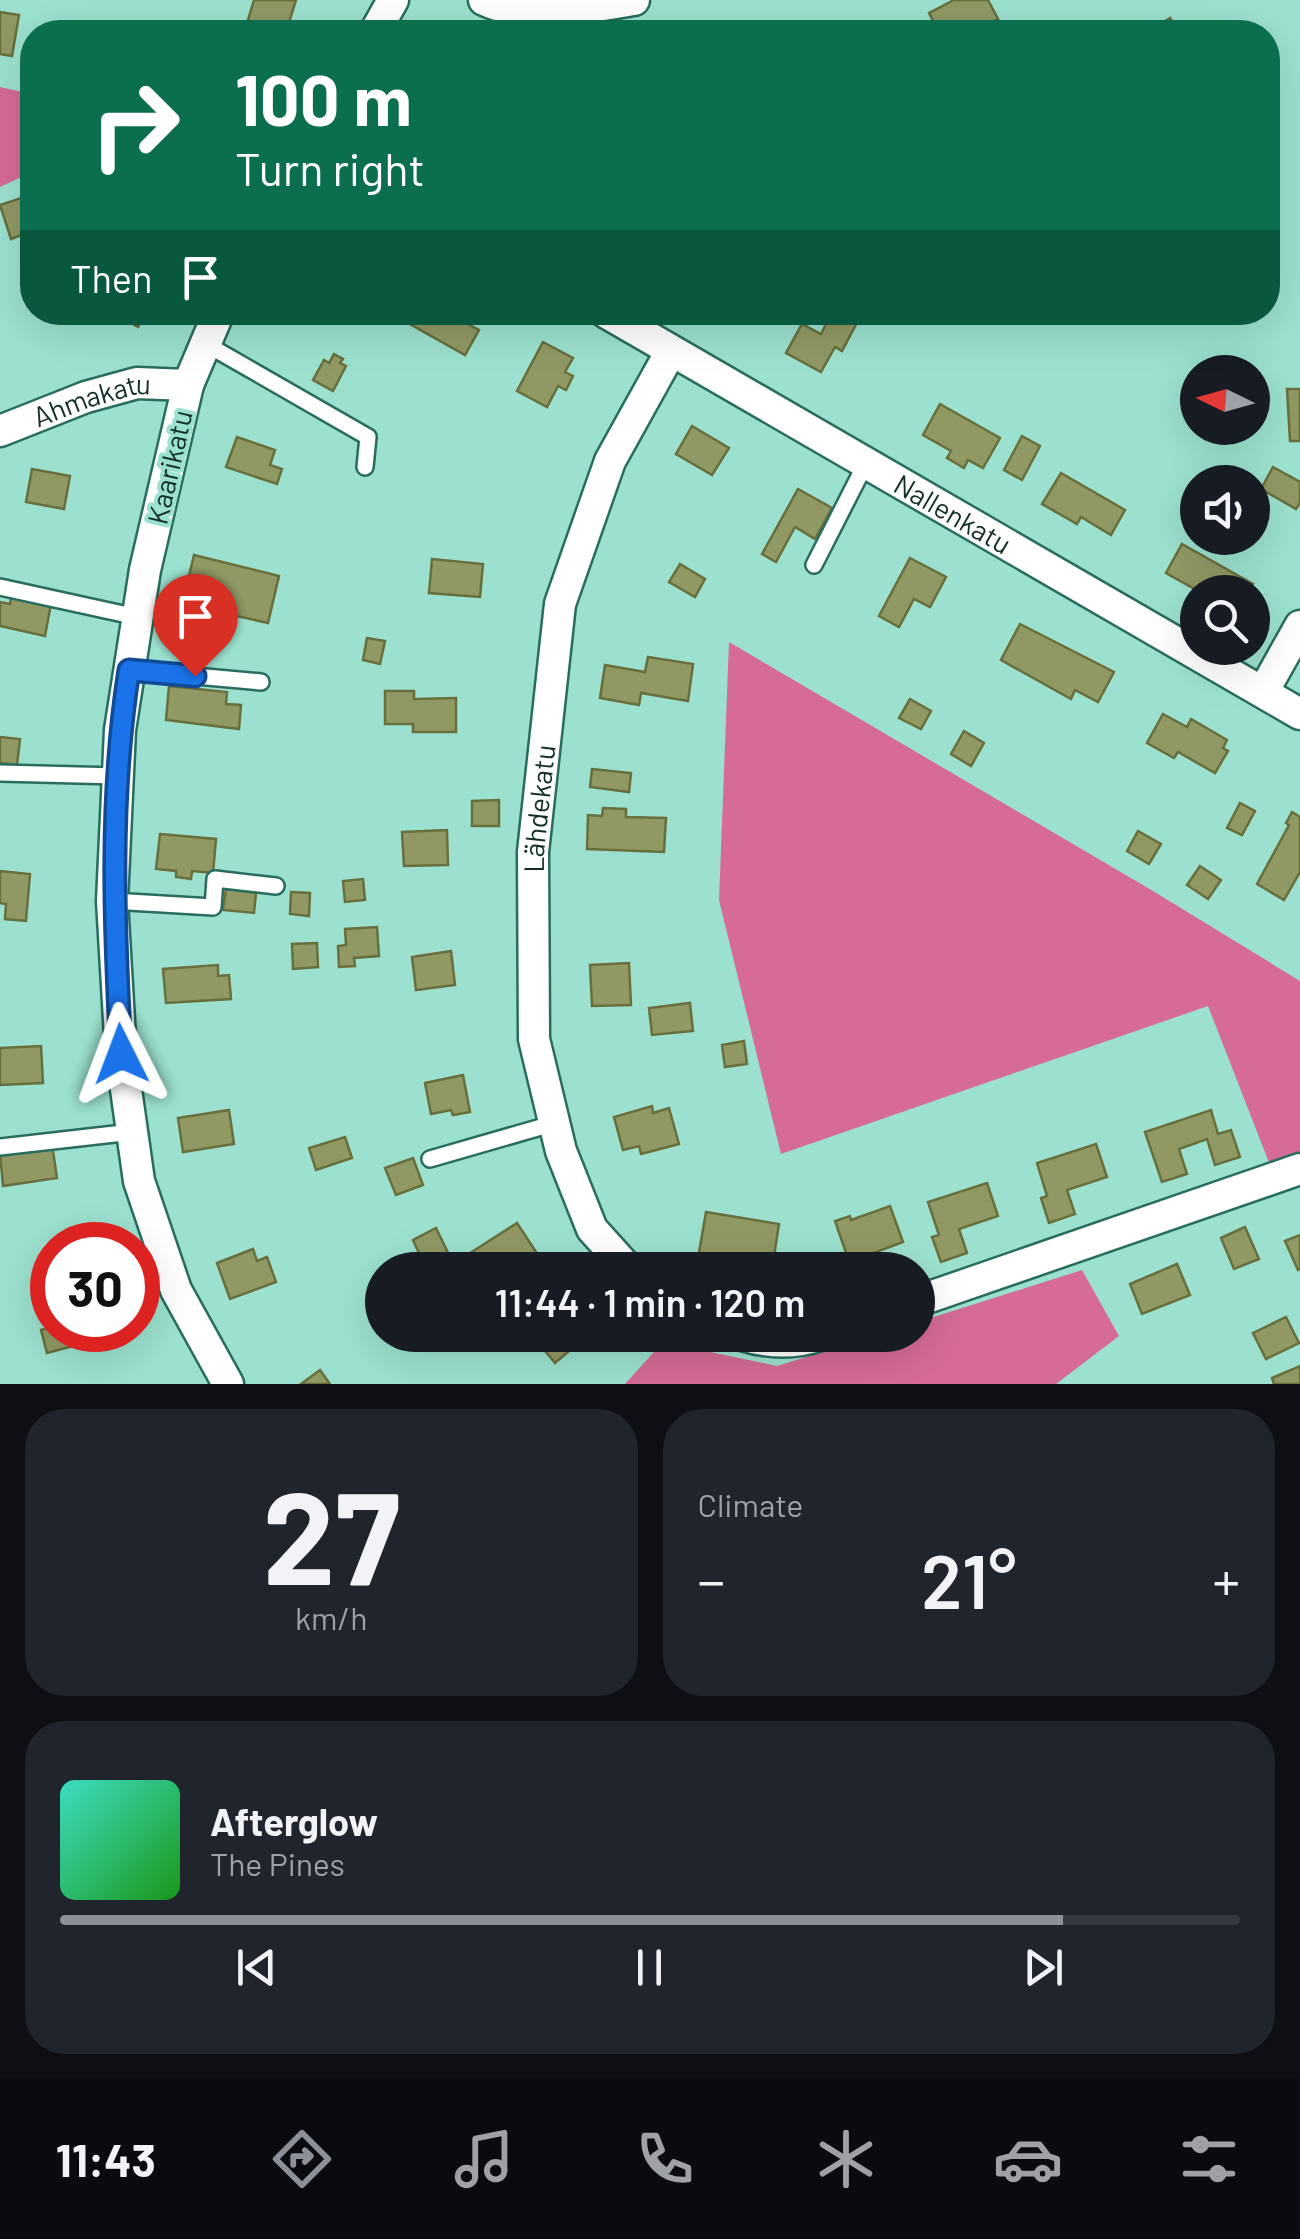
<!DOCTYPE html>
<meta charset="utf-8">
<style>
:root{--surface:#171b24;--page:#20242c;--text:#f1f3f6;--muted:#9ea1a6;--line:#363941;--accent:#8c9099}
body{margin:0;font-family:Barlow,sans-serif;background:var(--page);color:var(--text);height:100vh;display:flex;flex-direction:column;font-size:38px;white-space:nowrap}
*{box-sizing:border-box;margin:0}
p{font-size:32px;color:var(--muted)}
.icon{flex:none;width:55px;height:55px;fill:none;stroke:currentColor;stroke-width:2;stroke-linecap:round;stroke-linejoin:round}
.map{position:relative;height:1384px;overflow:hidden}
.side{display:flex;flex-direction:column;gap:25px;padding:25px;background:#0d0f14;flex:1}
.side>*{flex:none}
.hud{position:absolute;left:20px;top:20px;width:1260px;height:305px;border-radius:40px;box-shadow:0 10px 40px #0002;background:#0b6e4f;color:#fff;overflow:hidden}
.needle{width:65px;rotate:275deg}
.controls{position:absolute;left:1180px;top:355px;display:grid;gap:20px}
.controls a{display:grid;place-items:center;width:90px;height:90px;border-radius:50%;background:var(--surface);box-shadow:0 10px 40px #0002;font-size:50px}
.speed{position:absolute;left:30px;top:1222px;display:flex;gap:20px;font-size:50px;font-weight:700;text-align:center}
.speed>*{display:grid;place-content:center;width:130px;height:130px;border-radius:50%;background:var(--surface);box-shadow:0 10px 40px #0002;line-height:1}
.speed .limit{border:15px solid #d22;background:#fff;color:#111}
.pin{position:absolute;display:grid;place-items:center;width:85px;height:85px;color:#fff;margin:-102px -42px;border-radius:50% 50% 50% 0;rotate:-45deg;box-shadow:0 0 10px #0007}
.pin .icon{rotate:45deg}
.me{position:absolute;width:110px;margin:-55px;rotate:357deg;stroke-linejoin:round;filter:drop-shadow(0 0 8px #0008)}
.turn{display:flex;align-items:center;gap:35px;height:210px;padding:0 50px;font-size:45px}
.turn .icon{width:130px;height:130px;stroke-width:2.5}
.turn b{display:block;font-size:70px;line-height:85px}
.then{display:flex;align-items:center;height:95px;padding:0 50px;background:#0003;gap:20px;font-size:38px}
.big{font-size:75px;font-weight:600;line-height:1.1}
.side .widget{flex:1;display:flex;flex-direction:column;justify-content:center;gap:15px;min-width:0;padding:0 35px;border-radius:40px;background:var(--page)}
.side .dial{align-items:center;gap:0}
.dial b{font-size:130px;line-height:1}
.song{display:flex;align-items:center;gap:30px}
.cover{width:120px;height:120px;border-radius:15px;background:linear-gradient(135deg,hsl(170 70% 55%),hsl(120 70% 35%))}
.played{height:10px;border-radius:5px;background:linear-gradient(90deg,var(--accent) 85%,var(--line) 85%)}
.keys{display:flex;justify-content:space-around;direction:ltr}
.heat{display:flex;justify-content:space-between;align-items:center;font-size:55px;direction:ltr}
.side .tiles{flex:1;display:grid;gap:25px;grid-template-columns:1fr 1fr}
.widget:last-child{grid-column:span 2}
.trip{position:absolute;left:365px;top:1252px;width:570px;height:100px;border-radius:50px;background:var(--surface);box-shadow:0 10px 40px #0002;font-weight:600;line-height:100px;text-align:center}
.dock{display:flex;height:160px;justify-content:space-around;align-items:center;background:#090b0e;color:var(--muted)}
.dock .icon{width:70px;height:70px}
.dock .active{color:var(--accent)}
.dock b{font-size:45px;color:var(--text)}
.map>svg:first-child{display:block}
.forest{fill:#d56b96}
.building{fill:#909964;stroke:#686f3c;stroke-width:2.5}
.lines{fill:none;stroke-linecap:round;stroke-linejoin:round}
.lane-casing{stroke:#286d5e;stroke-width:20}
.street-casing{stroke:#286d5e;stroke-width:35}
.lane{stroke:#fff;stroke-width:15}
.street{stroke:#fff;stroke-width:30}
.route-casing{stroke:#114b97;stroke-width:25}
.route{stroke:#1a73e8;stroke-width:18}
.labels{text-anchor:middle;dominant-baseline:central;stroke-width:8;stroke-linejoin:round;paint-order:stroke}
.street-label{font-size:28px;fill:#132f29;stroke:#9ce1cf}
</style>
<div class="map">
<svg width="1300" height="1384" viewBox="0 0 1300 1384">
<rect width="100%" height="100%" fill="#9ce1cf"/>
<g class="forest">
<polygon points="0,87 32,94 32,172 0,187"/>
<polygon points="729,642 1153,891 1300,981 1300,1153 1270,1165 1208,1006 781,1154 719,900"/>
<polygon points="1082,1270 1119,1336 1056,1384 625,1384 663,1342 777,1366 876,1335 918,1335 918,1322"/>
</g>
<g class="building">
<polygon points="254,0 296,0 286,32 245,30"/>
<polygon points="954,0 988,0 998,19 972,32 939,32 929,13"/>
<polygon points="0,12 19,15 12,56 0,54"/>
<polygon points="1170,18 1180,32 1148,32"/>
<polygon points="24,197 32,231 11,239 0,205"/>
<polygon points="112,312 146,312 138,327"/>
<polygon points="414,312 457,312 454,317 479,330 465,355 408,323"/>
<polygon points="832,312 861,315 842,351 835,347 821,372 786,353 802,324 821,334"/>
<polygon points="543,342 573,358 565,372 573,376 566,390 558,386 547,407 517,391"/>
<polygon points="334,354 343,359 340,363 346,366 333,391 313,380 324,360 329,363"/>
<polygon points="1287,389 1300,389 1300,441 1290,441"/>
<polygon points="940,404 1000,438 983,468 968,460 964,468 947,458 951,451 923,435"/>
<polygon points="692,426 729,448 712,475 676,454"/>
<polygon points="1022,436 1040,446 1022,480 1004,470"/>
<polygon points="237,437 275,450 270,465 282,469 277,484 226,467"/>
<polygon points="1273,467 1300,482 1300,503 1296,509 1261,489"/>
<polygon points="32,469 70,476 64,509 26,502"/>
<polygon points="1061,473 1125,510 1111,535 1081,517 1077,524 1042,504"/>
<polygon points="798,489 832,508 815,539 795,527 776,562 762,554"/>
<polygon points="1182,544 1253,584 1248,592 1212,592 1205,588 1200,592 1166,573"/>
<polygon points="194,555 279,576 268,623 228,614 232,598 186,588"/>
<polygon points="910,558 946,577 930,607 914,599 899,627 879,616"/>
<polygon points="432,559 483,564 480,597 429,593"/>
<polygon points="680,564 705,579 695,597 669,582"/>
<polygon points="11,596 51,604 45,636 0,626 0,602 10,604"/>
<polygon points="1020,624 1114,672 1098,702 1075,690 1071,699 1001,660"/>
<polygon points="367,638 385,641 380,664 363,660"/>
<polygon points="648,657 693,664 688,701 641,693 639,705 600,698 605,665 645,672"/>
<polygon points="169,686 227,692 226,704 241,705 239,729 166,720"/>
<polygon points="385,691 414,691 414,699 456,698 456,732 413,732 413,724 385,724"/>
<polygon points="910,699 931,711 921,729 899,718"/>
<polygon points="1163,714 1187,727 1191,719 1227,740 1223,748 1228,751 1215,773 1178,752 1174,758 1147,743"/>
<polygon points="964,731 984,743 971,766 951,754"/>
<polygon points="0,737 20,739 17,765 0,763"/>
<polygon points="592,769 631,773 629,792 590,787"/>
<polygon points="499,800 499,826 472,826 472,801"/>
<polygon points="1240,803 1255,811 1242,835 1227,828"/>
<polygon points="603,808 626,809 626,817 666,818 664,852 587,849 588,815 602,816"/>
<polygon points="1292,812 1300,817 1300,872 1284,900 1257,884 1289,825 1286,823"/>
<polygon points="447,830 448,865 404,866 402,832"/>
<polygon points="1138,831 1161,844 1149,864 1127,851"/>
<polygon points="160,834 216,839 213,873 192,871 191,879 176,877 176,871 156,869"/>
<polygon points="1200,866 1221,880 1208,899 1187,885"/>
<polygon points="0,871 30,874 26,921 5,919 6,904 0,903"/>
<polygon points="363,879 365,900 345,902 343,881"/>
<polygon points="226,889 256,893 254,913 223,910"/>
<polygon points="291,892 310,893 309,916 290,914"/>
<polygon points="377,927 379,956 354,958 355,966 339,967 338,946 346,945 345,929"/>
<polygon points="317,943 318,967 293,969 292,944"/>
<polygon points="451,951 455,985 416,990 412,957"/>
<polygon points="629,963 631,1005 592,1006 590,965"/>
<polygon points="218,965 218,976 229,975 231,999 166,1003 163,969"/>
<polygon points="690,1003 693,1031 652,1035 649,1008"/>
<polygon points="744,1041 747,1064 725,1067 722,1045"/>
<polygon points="41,1046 43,1083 0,1085 0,1048"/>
<polygon points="463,1075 470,1112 453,1115 451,1110 431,1114 425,1083"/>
<polygon points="652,1106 653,1113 669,1108 679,1144 641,1154 639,1146 623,1150 614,1117"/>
<polygon points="229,1110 234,1144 183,1152 178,1118"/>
<polygon points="1211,1110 1218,1134 1231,1130 1240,1157 1215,1165 1207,1139 1179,1149 1187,1174 1162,1182 1145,1132"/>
<polygon points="345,1137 352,1158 316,1170 309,1148"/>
<polygon points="52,1144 57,1178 3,1186 0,1152"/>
<polygon points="1096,1144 1107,1177 1067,1190 1075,1214 1049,1223 1041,1198 1047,1196 1037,1163"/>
<polygon points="413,1158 423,1185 396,1195 385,1168"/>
<polygon points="987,1183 998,1216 959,1229 967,1253 941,1262 932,1237 939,1235 928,1202"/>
<polygon points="890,1206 903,1242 868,1255 873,1270 852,1270 835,1221 850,1216 851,1220"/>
<polygon points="706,1212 779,1224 773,1263 727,1255 724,1270 696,1270"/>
<polygon points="517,1223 536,1252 508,1270 477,1270 467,1255"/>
<polygon points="1245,1227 1259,1259 1234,1269 1221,1238"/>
<polygon points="436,1228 450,1257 426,1268 413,1240"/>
<polygon points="1300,1235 1300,1269 1298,1270 1285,1241"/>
<polygon points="253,1249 257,1261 267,1257 276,1282 230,1299 217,1263"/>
<polygon points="1177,1264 1190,1295 1142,1314 1130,1284"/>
<polygon points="1286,1317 1299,1343 1266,1359 1253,1333"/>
<polygon points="52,1327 52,1330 73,1330 77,1345 47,1353 41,1330"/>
<polygon points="532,1335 588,1335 555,1363"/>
<polygon points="1300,1366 1300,1384 1274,1384 1272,1378"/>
<polygon points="320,1370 330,1384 301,1384"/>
</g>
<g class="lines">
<defs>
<g id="lane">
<polyline points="206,344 368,437 365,467"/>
<polyline points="814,565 866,463"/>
<polyline points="0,587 137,617"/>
<polyline points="129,670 261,682"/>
<polyline points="0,773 118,776"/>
<polyline points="112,901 213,907 215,879 276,886"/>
<polyline points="0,1147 132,1132"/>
<polyline points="430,1159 555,1123"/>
</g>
<g id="street">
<path d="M484 0C528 21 588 7 634 0"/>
<polyline points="375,32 393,0"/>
<polyline points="219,312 188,385 145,570 120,730 112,901 121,1054 139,1181 176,1290 228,1384"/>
<path id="s1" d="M605 312 1300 714"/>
<path id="s2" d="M0 431 86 397 137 383 188 385"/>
<polyline points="1263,692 1300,626"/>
<path id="s3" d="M629 1270 592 1229 561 1151 534 1039 533 852 560 604 610 461 671 351"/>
<polyline points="918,1301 1300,1169"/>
<path d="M742 1335C767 1343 795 1344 821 1335"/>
</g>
</defs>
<use href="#lane" class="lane-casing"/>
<use href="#street" class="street-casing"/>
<use href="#lane" class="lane"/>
<use href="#street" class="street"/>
</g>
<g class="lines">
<defs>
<path id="route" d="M121 1054C114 924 109 798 129 670L195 676"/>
</defs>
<use href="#route" class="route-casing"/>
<use href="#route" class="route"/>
</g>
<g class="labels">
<g class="street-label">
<text stroke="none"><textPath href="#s2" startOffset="98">Ahmakatu</textPath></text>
<text transform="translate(169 467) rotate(-77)">Kaarikatu</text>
<text stroke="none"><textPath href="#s1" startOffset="402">Nallenkatu</textPath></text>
<text stroke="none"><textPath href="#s3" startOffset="485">Lähdekatu</textPath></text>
</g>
</g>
</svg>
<div class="controls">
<a><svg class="needle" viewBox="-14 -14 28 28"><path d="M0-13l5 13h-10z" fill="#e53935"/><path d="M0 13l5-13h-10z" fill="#9ea1a6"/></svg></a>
<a><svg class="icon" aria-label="sound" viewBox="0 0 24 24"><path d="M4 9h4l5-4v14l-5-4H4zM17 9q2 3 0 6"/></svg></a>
<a><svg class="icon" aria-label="search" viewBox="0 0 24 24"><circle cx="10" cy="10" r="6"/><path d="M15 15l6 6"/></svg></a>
</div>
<div class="speed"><div class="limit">30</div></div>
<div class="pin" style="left:195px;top:676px;background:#d93025"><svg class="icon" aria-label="arrive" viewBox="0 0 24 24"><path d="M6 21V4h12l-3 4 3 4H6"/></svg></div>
<svg class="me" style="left:121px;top:1054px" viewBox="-20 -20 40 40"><path d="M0-17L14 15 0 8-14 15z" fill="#1a73e8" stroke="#fff" stroke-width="4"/></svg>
<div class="trip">11:44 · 1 min · 120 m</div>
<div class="hud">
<div class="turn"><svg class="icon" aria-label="right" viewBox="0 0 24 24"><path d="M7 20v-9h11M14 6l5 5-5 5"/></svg><div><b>100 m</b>Turn right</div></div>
<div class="then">Then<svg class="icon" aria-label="arrive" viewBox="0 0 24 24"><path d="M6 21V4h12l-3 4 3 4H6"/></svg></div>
</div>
</div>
<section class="side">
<div class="tiles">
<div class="widget dial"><b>27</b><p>km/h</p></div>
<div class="widget"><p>Climate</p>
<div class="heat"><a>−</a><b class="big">21°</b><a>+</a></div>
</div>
<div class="widget">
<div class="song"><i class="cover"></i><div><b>Afterglow</b><p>The Pines</p></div></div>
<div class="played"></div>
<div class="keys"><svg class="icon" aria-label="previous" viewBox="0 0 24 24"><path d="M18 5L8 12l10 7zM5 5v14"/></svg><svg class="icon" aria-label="pause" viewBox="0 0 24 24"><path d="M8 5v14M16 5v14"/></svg><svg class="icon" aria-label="next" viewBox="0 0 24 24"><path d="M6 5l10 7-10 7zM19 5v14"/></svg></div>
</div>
</div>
</section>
<nav class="dock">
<b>11:43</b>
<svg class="icon active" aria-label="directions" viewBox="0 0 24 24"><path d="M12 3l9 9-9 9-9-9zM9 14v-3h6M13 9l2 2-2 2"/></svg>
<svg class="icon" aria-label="music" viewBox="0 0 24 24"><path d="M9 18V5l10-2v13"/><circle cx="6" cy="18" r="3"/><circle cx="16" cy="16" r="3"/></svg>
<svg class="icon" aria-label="phone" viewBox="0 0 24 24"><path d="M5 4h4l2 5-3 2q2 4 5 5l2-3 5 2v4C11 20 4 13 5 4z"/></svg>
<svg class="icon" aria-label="climate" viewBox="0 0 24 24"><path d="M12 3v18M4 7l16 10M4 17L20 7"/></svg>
<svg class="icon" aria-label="car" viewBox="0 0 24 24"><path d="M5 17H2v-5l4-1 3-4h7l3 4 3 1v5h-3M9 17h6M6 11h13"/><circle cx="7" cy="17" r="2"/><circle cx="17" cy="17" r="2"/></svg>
<svg class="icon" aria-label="filters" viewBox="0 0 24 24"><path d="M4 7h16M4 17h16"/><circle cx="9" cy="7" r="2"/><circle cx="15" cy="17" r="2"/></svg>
</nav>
